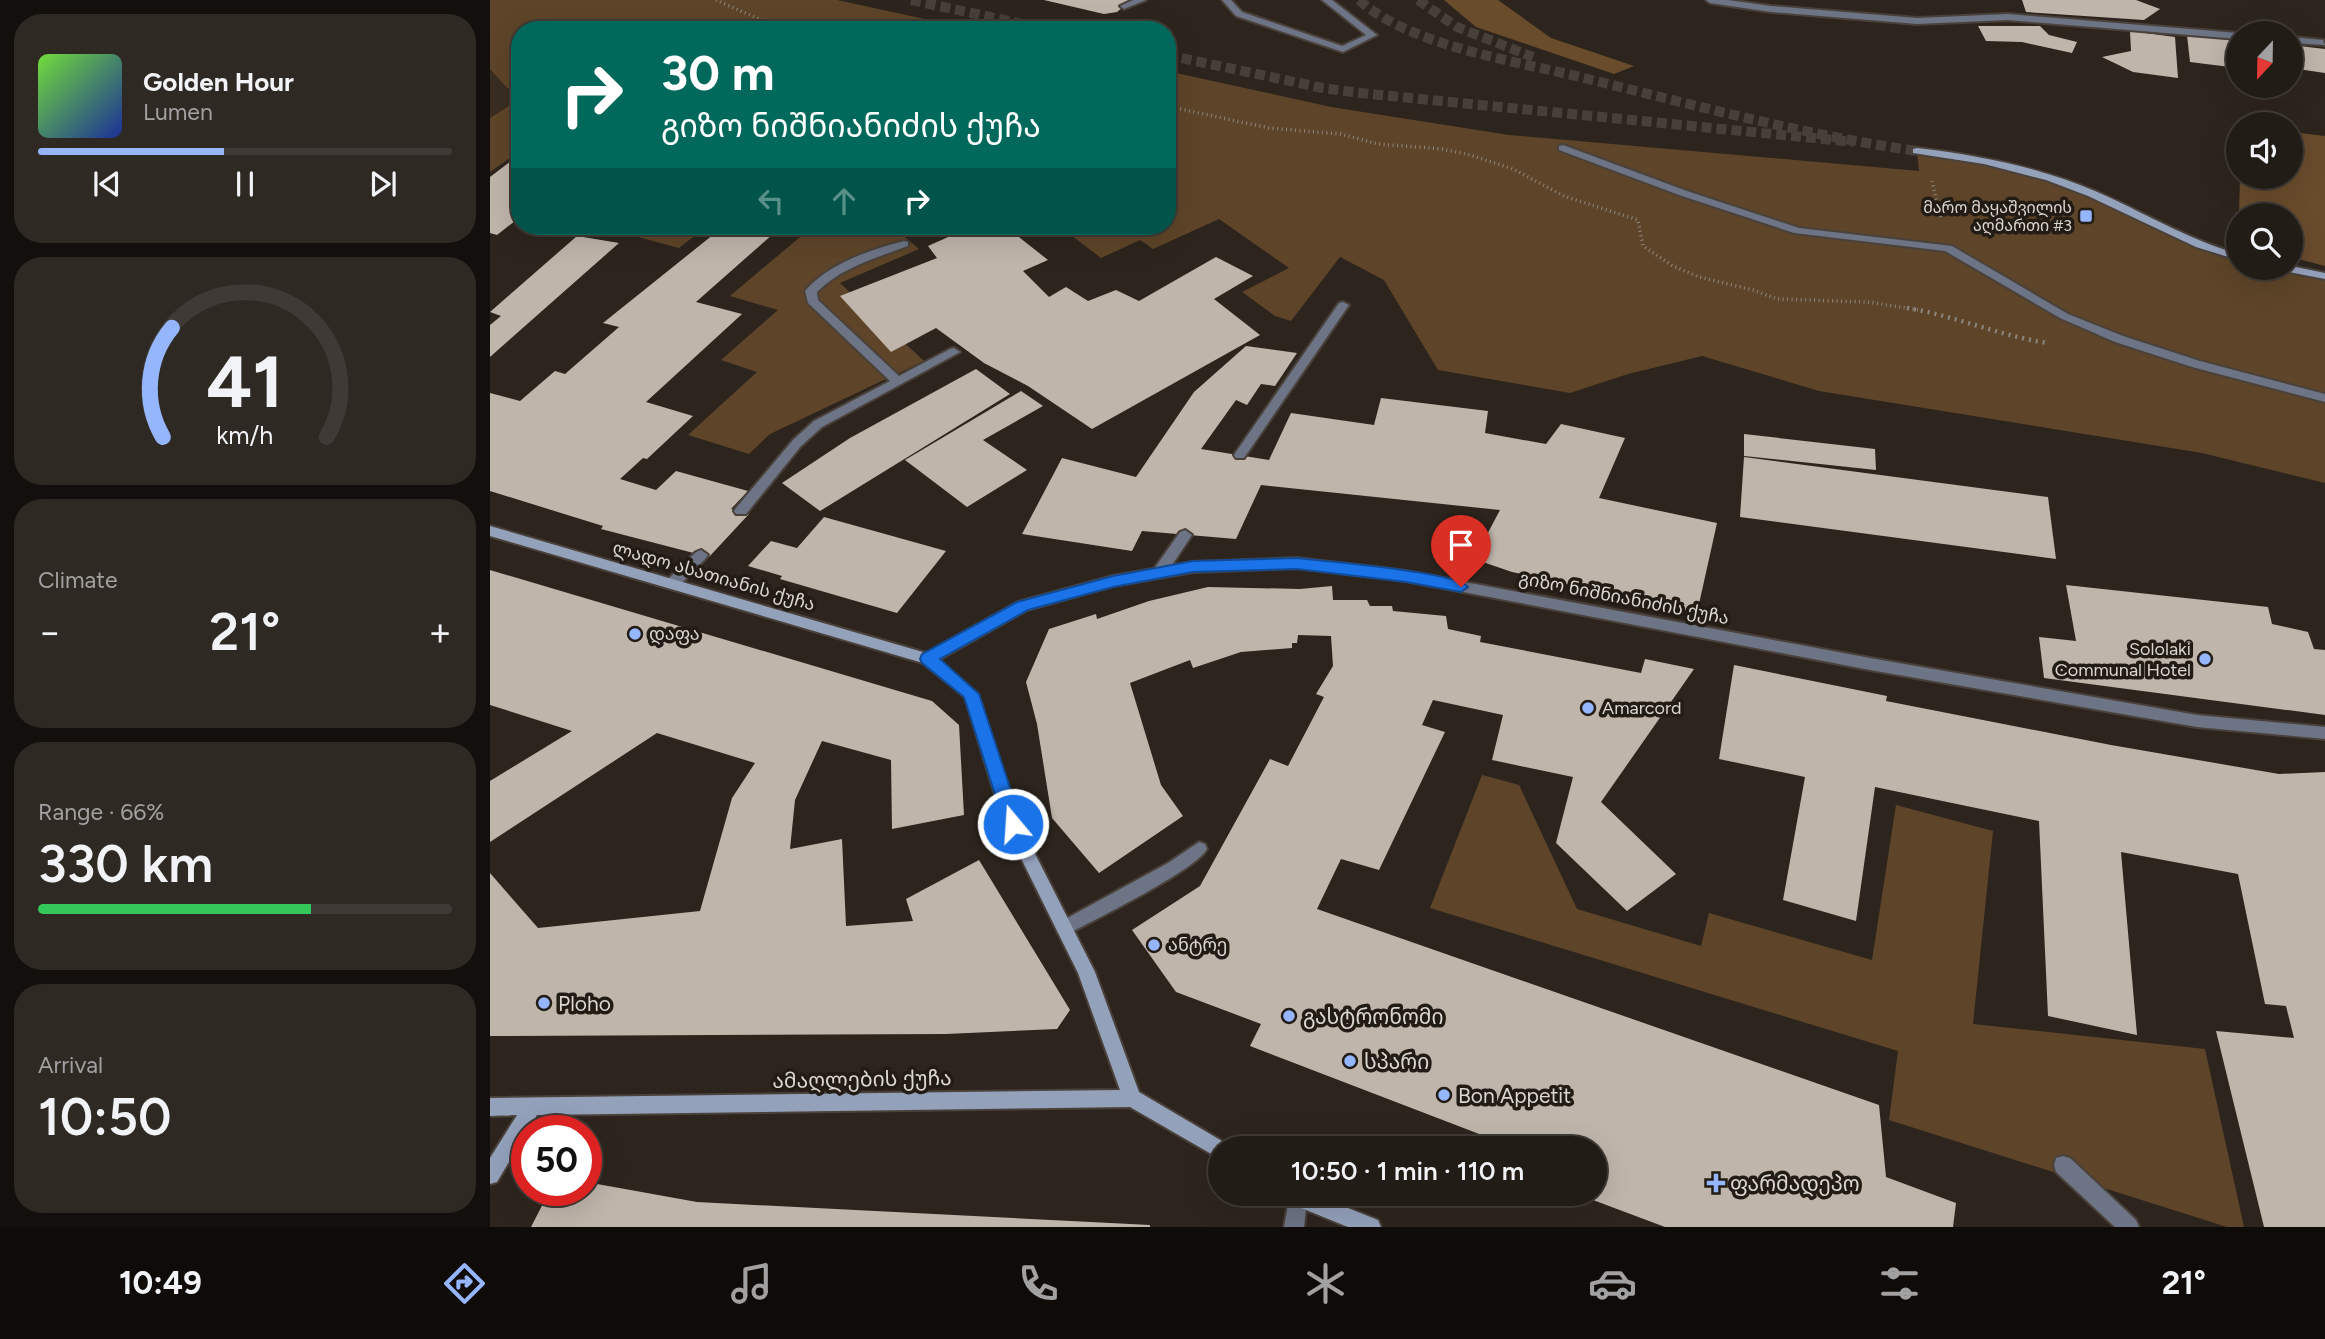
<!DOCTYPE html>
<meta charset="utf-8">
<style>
:root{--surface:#221c16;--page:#2e2923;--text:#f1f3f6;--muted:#a2a1a1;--line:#3f3a35;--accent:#95b6fd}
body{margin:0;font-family:Figtree,"Noto Sans Georgian",sans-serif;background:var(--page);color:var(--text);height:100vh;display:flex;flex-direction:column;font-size:26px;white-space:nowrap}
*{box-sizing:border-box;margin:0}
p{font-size:23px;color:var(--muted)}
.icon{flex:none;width:38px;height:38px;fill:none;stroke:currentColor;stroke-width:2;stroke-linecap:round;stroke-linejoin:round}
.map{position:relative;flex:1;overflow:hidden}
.side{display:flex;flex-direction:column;gap:14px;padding:14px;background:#130f0c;width:490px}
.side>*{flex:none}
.top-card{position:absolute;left:21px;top:21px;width:665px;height:214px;border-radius:28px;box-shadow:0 7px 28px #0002,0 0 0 2px var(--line);background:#00695c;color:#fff;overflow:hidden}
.needle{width:46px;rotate:202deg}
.buttons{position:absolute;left:1736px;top:21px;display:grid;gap:14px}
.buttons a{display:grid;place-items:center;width:77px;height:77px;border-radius:50%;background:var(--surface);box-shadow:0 7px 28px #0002,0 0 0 2px var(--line);font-size:35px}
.speed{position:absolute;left:21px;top:1115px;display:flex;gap:14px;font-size:35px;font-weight:700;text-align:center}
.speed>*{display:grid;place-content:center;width:91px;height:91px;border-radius:50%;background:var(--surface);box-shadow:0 7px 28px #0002,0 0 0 2px var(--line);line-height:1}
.speed .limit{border:10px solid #d22;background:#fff;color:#111}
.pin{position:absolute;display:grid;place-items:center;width:60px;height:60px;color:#fff;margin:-72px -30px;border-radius:50% 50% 50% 0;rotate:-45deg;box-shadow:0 0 7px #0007}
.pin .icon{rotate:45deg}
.me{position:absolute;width:77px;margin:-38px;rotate:342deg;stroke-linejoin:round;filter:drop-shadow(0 0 5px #0008)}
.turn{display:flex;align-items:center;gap:24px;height:147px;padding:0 35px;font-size:32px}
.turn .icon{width:91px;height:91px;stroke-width:2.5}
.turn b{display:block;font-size:49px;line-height:60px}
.lanes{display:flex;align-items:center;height:66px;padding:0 35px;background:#0003;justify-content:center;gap:35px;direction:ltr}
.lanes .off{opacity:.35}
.big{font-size:52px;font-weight:600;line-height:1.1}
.side .card{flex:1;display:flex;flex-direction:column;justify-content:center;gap:10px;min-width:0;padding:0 24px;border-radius:28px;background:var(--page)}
.side .dial{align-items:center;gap:0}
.dial svg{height:182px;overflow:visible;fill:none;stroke:var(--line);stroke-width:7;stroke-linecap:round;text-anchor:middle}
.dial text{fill:var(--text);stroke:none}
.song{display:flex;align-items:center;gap:21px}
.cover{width:84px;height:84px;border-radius:10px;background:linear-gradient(135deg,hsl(100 70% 55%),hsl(230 70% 35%))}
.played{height:7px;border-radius:4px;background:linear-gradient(90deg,var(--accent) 45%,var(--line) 45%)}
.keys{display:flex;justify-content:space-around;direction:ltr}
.heat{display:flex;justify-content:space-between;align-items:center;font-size:38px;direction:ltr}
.charge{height:10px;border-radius:5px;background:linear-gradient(90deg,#34c759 66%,var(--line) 0)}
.trip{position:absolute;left:718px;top:1136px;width:399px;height:70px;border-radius:35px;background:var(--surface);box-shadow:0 7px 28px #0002,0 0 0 2px var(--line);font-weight:600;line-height:70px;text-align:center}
.dock{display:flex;height:112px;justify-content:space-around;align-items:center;background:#0e0b09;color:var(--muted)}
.dock .icon{width:49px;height:49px}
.dock .current{color:var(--accent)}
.dock b{font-size:32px;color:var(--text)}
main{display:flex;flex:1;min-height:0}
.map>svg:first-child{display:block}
.built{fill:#392d21}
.green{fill:#5e4529}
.forest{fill:#694c2c}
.building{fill:#bfb5ab}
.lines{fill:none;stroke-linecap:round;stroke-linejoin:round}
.street-tunnel{stroke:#474038;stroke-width:10;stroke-dasharray:10 5;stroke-linecap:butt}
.secondary-tunnel{stroke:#474038;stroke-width:10;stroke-dasharray:10 5;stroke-linecap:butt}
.lane-casing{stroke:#49413a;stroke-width:4}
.street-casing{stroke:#49413a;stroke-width:4}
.secondary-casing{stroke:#49413a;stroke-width:4}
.path-far1{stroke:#8c867f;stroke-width:3.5;stroke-dasharray:1 3.5;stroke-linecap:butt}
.path{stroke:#8c867f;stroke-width:4.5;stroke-dasharray:2 5;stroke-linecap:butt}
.lane{fill:#6c7485;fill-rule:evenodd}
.street{fill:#6c7485;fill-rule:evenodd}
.secondary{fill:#94a1bb;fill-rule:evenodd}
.route{fill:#1a73e8;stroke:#114b97;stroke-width:2}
.poi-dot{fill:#95b6fd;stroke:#231c14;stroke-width:2.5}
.labels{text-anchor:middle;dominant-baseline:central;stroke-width:7;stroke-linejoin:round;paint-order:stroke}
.far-poi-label{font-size:16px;fill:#dbd6d1;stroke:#231c14;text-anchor:end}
.street-label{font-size:18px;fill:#dbd6d1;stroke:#231c14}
.poi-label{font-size:18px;fill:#dbd6d1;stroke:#231c14;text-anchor:start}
.near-poi-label{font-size:21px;fill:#dbd6d1;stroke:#231c14;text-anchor:start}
.near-street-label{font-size:21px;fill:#dbd6d1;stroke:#231c14}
</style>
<main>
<section class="side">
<div class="card">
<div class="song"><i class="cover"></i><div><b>Golden Hour</b><p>Lumen</p></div></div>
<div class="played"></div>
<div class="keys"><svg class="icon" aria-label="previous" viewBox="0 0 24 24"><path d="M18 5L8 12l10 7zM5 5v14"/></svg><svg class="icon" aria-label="pause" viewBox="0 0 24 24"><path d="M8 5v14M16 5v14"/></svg><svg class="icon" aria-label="next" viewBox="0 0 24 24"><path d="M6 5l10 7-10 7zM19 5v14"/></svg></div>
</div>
<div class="card dial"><svg viewBox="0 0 100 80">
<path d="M14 69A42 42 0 1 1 86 69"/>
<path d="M14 69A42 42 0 0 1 18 21" stroke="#95b6fd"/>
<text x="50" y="56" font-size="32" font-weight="700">41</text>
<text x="50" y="72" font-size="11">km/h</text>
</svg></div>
<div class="card"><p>Climate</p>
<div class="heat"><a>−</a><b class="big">21°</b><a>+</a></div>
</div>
<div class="card"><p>Range · 66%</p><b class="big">330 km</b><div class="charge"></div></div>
<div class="card"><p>Arrival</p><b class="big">10:50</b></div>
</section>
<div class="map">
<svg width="1835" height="1227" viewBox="0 0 1835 1227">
<rect width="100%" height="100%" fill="#2d251d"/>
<polygon class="built" points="0,69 17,88 30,89 30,99 0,118"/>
<g class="green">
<polygon points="0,0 347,0 485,30 30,30 30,89 17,88 0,69"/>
<polygon points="677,71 841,107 1019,135 1429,171 1427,151 1459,154 1572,182 1733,253 1748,257 1748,268 1794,268 1835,276 1835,483 1712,453 1329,391 1212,356 1138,374 1080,393 948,370 894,280 850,257 801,321 785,316 752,292 799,268 729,219 663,249 650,240 611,258 569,226 677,226"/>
<polygon points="30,99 30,151 0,172 0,118"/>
<polygon points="107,226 217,226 189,248"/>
<polygon points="323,226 426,226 410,233 429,249 350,283 434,361 280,434 259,454 198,435 267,372 231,360 288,310 240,296"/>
<polygon points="992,775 1029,785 1087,909 1211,946 1219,913 1382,960 1406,805 1503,831 1483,1024 1715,1049 1754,1227 1737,1227 1399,1120 1408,1051 940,908"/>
</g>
<g class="forest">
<polygon points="954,0 1008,0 1061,38 1144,66 1124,74 986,27"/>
<polygon points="1801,132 1835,136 1835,266 1801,257 1801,215 1749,215 1750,177 1801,177"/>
</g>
<g class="building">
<polygon points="554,0 641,0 627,12 614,14"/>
<polygon points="1532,0 1646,0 1670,9 1654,20 1536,12"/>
<polygon points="1488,26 1550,26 1559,35 1587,42 1582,53 1532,42 1496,41"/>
<polygon points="1640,31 1685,37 1688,78 1643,72 1612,57 1641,51"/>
<polygon points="1697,35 1748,41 1748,68 1700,62"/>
<polygon points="1801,45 1835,49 1835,73 1801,68"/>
<polygon points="30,154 30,217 7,235 0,233 0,177"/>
<polygon points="234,226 292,226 206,302 252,314 156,402 203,416 157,459 153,458 130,479 166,490 186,471 258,491 241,509 259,514 219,557 111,529 113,526 0,491 0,393 30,401 65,371 75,374 129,327 113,323"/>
<polygon points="483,226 515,226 558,260 533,271 559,297 576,287 598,301 626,290 649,301 726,257 763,276 724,299 770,335 602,429 538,386 494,363 446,328 401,352 350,296 447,258 438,246"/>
<polygon points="87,236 129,243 0,357 0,325 11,316 0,312"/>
<polygon points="756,346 807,353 785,386 771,384 757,405 746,400 711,449 779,460 801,413 884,425 891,398 998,411 995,433 1056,444 1071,424 1135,438 1109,498 1227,523 1207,613 1022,572 984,559 1010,510 771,485 746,539 652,531 642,551 532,534 572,458 646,477 704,392"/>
<polygon points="486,369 520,394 330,511 292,483 360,438"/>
<polygon points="531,391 553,406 493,440 537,470 477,507 415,460"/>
<polygon points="1254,434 1385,449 1386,470 1254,456"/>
<polygon points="1254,457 1558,497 1566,559 1250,517"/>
<polygon points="334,517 456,551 407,613 290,579 292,576 258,566 281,541 307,548"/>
<polygon points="0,570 442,701 469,725 474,815 402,829 401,760 332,741 305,800 300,849 352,839 356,926 423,921 416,899 489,860 580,1010 567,1029 456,1034 0,1036 0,873 48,928 210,911 242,798 265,763 167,733 0,842 0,781 82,731 0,705"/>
<polygon points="1576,585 1778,607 1782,624 1818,632 1824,649 1835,650 1835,715 1554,678 1549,637 1586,641"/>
<polygon points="842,586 843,600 877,600 880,606 902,606 903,611 956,616 958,629 991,636 990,642 1151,673 1155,659 1204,669 1111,802 1186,874 1137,911 1066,843 1083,777 1002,760 1013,715 943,700 932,725 955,732 889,870 851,859 827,909 1389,1105 1396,1177 1466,1203 1463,1227 1175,1227 1087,1194 1104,1194 1104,1148 993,1148 997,1137 760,1046 771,1024 686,992 642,930 710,886 780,759 798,766 834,697 826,694 843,666 841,636 808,635 807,643 802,643 802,648 751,652 703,668 700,660 640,683 671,785 693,816 609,873 562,818 547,724 536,682 559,629 606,614 607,619 659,601 718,587 810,589"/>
<polygon points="1244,665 1397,696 1396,701 1621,745 1789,774 1835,772 1835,1227 1774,1227 1726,1031 1804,1038 1796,1006 1775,1004 1748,874 1631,852 1647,1035 1558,1016 1549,821 1385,787 1366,921 1293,900 1315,777 1229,759"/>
<polygon points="96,1182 207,1202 660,1225 660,1227 41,1227 60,1190 96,1190"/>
</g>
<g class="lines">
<g class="street-tunnel">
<polyline points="421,0 561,30"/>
<polyline points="677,55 833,88 870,93 1363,142"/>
</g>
<g class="secondary-tunnel">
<path d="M869 0C920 46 1026 61 1094 78 1204 105 1314 135 1427 151"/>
<polyline points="928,0 967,27 1043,57"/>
</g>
<defs>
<g id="lane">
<polygon points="643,0 656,0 634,9 630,6"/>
<polygon points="732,0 741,0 752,12 852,46 876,35 832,0 842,0 887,35 853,52 746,16"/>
<polygon points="1073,145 1197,191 1309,228 1462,246 1578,314 1633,336 1710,361 1835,394 1835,402 1702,367 1625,342 1570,318 1455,251 1304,233 1189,195 1069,150 1069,146"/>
<path d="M414 241 418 242V246C386 258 352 267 327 292L328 300 409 376 460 349 464 348 470 352 332 427 311 446 256 514H246L244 511 246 508 303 440 324 421 400 381 318 303 315 291C339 263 380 250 414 241Z"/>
<polygon points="853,302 859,305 754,458 746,458 744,455 746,452 849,303"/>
<polygon points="695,530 702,535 674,577 664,577 662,573 664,569 690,532"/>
<polygon points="211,550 218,555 216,558 187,588 177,588 175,584 177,580 206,552"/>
<path d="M709 842 715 844 717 849C706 870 606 919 580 933L574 935 568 933 566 928 568 923 678 863Z"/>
<polygon points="1573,1156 1580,1158 1646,1220 1649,1227 1625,1227 1566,1172 1564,1165 1566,1158"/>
</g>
<g id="street">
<polygon points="1216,0 1238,0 1281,6 1427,18 1518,14 1748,33 1748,39 1518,20 1427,24 1281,12 1220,3"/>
<polygon points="1801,37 1833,40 1835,45 1801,43"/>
<polygon points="807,558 916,571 1380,658 1707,715 1835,727 1835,739 1707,727 1380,670 916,581 807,568 703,572 623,586 537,610 443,663 433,663 431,659 433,655 528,602 623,576 703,562"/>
<polygon points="800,1194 816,1194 817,1198 814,1227 794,1227"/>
</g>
<g id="secondary">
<path d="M1427 148C1488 155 1548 167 1605 191 1653 212 1697 239 1748 254V260L1706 247 1598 196 1556 180 1494 164 1423 153V149Z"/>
<polygon points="1801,266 1835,273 1835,279 1794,271 1788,268"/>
<polygon points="0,526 443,655 488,694 530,824 605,972 649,1092 737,1144 738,1148 730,1148 730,1159 640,1107 47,1115 7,1182 0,1184 0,1158 27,1115 0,1116 0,1098 630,1090 588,973 514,824 475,697 433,663 0,536"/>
<polygon points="792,1194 823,1194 888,1220 891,1227 858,1227 794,1201"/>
</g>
</defs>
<use href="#lane" class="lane-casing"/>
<use href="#street" class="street-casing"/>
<use href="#secondary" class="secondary-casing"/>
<g class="path-far1">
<polyline points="226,0 294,30"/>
<polyline points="677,106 779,128 850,134 888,144 952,149 980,155 1023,169 1074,196 1148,220 1153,246 1183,266 1209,277 1263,290 1287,299 1377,302 1429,310"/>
<polyline points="1442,181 1451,220"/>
</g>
<path class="path" d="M1417 308C1466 316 1510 336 1558 343"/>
<use href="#lane" class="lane"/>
<use href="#street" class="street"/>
<use href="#secondary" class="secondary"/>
</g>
<path class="route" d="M807 558C832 561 968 572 978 587L971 592 916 582 807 569 703 572 623 587 538 610 450 659 489 694 532 824 529 829 523 831 516 829 474 697 432 663 430 659 432 654 527 602 623 576 703 561Z"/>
<g class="poi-dot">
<rect x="1589" y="209" width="14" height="14" rx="3.5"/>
<circle cx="145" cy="634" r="7"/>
<circle cx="1715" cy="659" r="7"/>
<circle cx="1098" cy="708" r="7"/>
<circle cx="664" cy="945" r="7"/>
<circle cx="54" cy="1003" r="7"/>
<circle cx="799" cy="1016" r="7"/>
<circle cx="860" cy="1061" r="7"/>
<circle cx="954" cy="1095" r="7"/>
<path d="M1222.5 1172.5h7v7h7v7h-7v7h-7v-7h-7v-7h7z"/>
</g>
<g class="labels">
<g class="far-poi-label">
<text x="1582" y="207">მარო მაყაშვილის<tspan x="1582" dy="18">აღმართი #3</tspan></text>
</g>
<g class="street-label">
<text transform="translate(224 576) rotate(16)">ლადო ასათიანის ქუჩა</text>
<text transform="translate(1134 598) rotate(11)">გიზო ნიშნიანიძის ქუჩა</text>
</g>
<g class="poi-label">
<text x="159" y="634">დაფა</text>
<text x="1701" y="649" text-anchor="end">Sololaki<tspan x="1701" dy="21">Communal Hotel</tspan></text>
<text x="1112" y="708">Amarcord</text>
<text x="678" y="945">ანტრე</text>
</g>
<g class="near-poi-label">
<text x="68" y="1003">Ploho</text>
<text x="813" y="1016">გასტრონომი</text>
<text x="874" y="1061">სპარი</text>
<text x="968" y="1095">Bon Appetit</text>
<text x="1240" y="1183">ფარმადეპო</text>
</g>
<g class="near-street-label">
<text transform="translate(372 1079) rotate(-1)">ამაღლების ქუჩა</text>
</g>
</g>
</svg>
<div class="buttons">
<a><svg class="needle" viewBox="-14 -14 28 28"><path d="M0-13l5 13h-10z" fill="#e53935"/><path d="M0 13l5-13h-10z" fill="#a2a1a1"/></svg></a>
<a><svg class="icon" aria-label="sound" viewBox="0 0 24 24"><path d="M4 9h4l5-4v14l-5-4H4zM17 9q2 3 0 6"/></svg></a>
<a><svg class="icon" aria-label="search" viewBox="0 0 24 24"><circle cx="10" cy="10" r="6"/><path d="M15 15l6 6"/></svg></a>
</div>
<div class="speed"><div class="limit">50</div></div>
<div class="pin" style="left:971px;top:587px;background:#d93025"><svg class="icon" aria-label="arrive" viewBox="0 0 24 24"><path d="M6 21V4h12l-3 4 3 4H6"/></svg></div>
<svg class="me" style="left:523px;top:824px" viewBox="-20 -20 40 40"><circle r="17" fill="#1a73e8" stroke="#fff" stroke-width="3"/><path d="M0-11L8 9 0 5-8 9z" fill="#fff"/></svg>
<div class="trip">10:50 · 1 min · 110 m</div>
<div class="top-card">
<div class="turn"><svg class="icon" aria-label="right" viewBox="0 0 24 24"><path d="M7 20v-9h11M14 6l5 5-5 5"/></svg><div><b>30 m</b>გიზო ნიშნიანიძის ქუჩა</div></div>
<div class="lanes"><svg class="icon off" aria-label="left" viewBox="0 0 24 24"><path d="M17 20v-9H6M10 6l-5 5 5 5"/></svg><svg class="icon off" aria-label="ahead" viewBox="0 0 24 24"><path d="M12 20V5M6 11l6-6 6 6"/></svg><svg class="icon" aria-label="right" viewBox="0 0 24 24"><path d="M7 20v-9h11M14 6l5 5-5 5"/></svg></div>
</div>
</div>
</main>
<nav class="dock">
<b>10:49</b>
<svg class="icon current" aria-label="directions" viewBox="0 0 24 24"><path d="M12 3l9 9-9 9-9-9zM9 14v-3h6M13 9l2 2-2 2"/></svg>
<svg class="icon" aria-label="music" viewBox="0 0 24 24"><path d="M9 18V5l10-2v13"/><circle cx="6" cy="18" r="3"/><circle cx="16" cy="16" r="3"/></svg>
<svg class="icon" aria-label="phone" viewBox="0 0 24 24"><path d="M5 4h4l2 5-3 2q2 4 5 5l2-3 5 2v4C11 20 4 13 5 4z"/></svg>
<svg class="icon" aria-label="climate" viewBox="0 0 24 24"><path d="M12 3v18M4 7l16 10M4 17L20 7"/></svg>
<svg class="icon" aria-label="car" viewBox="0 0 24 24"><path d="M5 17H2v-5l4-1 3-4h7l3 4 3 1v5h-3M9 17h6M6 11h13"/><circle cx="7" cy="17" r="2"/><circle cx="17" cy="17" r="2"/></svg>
<svg class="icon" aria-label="filters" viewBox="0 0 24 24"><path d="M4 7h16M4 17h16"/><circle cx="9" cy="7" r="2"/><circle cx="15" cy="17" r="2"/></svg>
<b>21°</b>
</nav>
